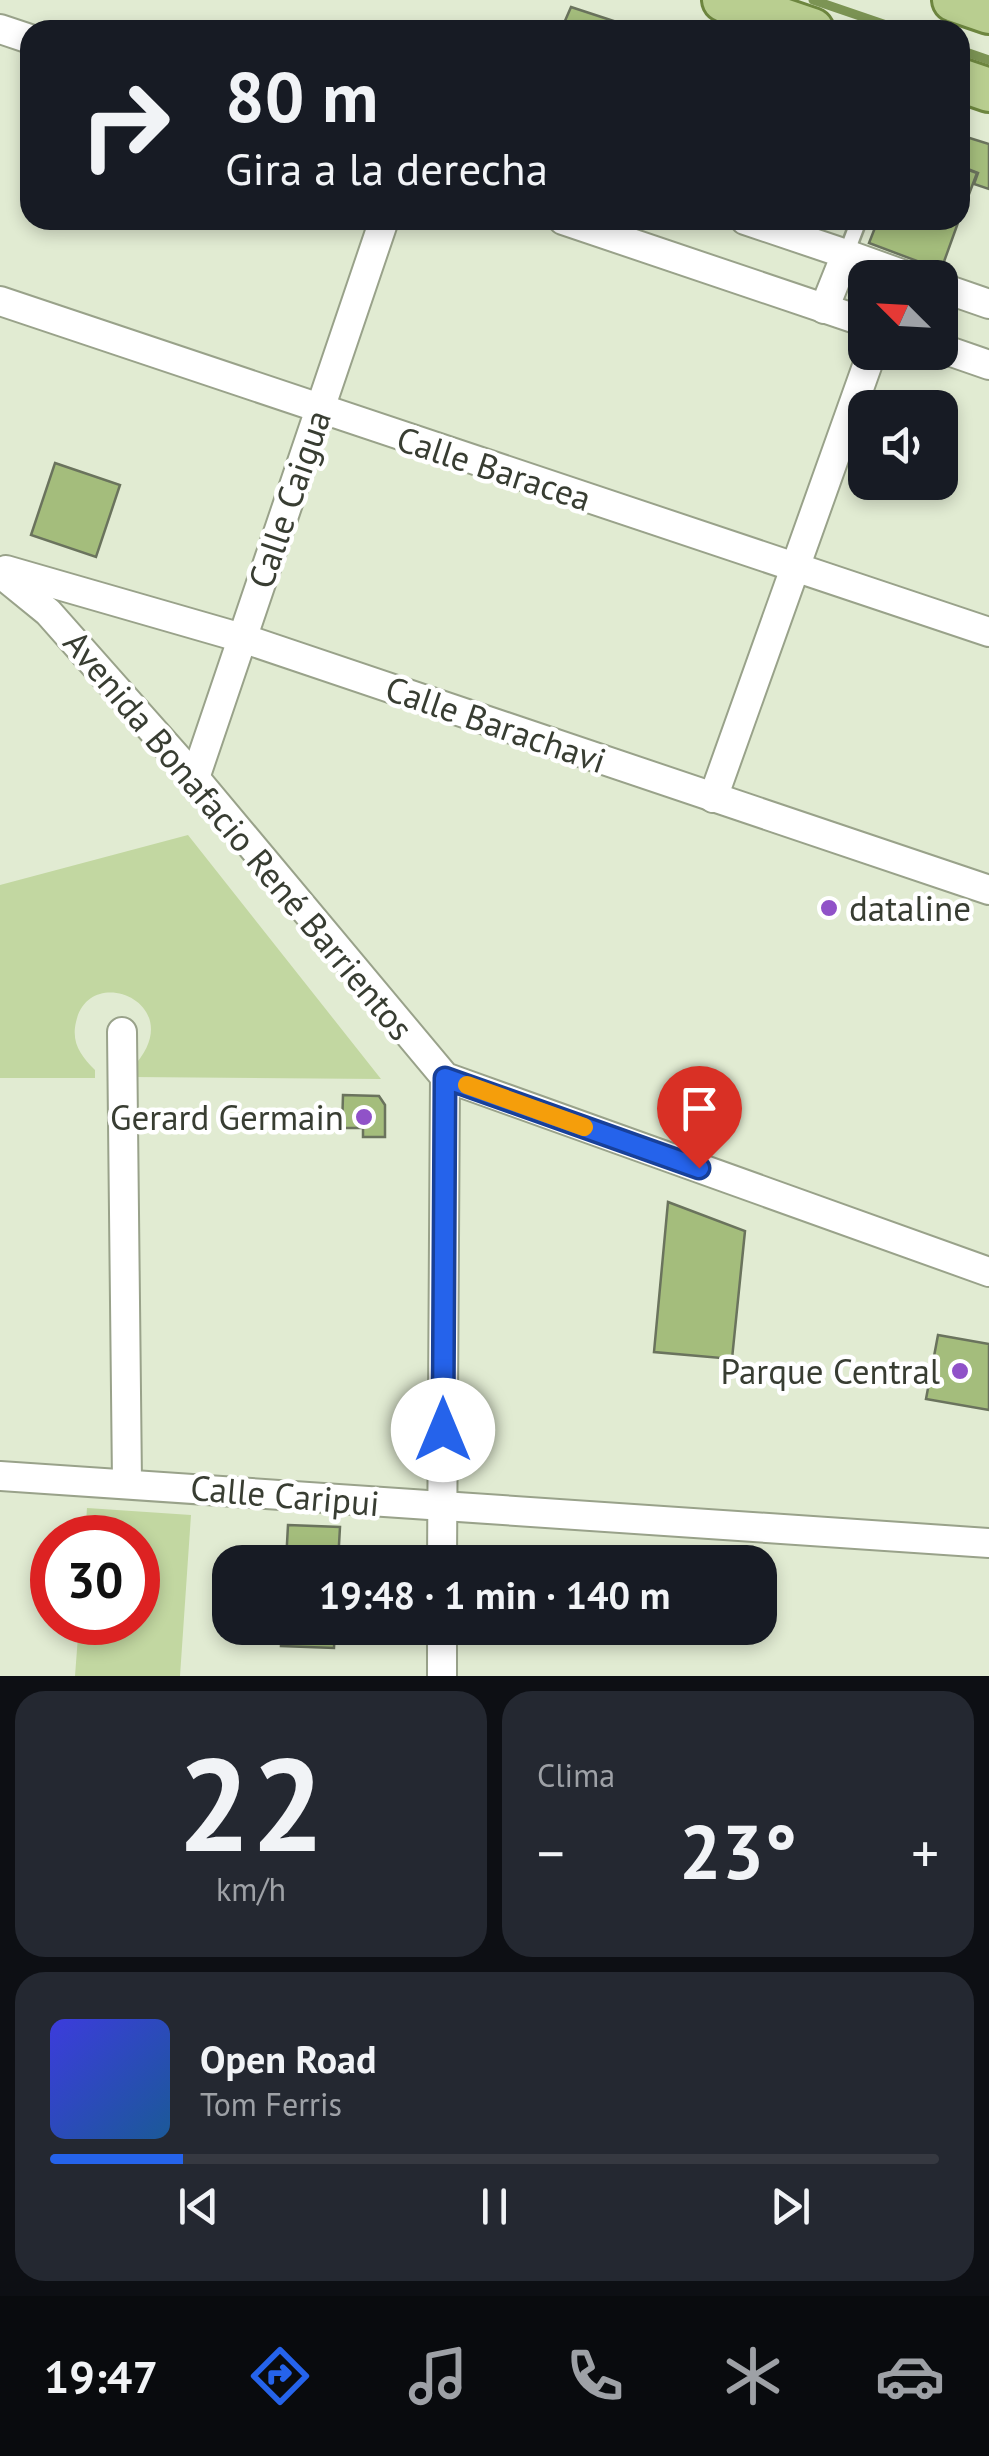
<!DOCTYPE html>
<html lang="es">
<meta charset="utf-8">
<style>
:root{--surface:#171b24;--page:#242831;--text:#f1f3f6;--muted:#9ea1a6;--line:#363941;--accent:#2563eb}
body{margin:0;font-family:"PT Sans",sans-serif;background:var(--page);color:var(--text);height:100vh;display:flex;flex-direction:column;font-size:38px;white-space:nowrap}
*{box-sizing:border-box;margin:0}
p{font-size:32px;color:var(--muted)}
.icon{flex:none;width:55px;height:55px;fill:none;stroke:currentColor;stroke-width:2;stroke-linecap:round;stroke-linejoin:round}
.map{position:relative;height:1676px;overflow:hidden}
.sheet{display:flex;flex-direction:column;gap:15px;padding:15px;background:#0d0f14;flex:1}
.sheet>*{flex:none}
.banner{position:absolute;left:20px;top:20px;width:950px;height:210px;border-radius:30px;box-shadow:0 5px 15px #0003;background:#171b24;color:var(--text);overflow:hidden}
.needle{width:65px;rotate:294deg}
.buttons{position:absolute;left:848px;top:260px;display:grid;gap:20px}
.buttons a{display:grid;place-items:center;width:110px;height:110px;border-radius:20px;background:var(--surface);box-shadow:0 5px 15px #0003;font-size:50px}
.speed{position:absolute;left:30px;top:1515px;display:flex;gap:20px;font-size:50px;font-weight:700;text-align:center}
.speed>*{display:grid;place-content:center;width:130px;height:130px;border-radius:50%;background:var(--surface);box-shadow:0 5px 15px #0003;line-height:1}
.speed .limit{border:15px solid #d22;background:#fff;color:#111}
.pin{position:absolute;display:grid;place-items:center;width:85px;height:85px;color:#fff;margin:-102px -42px;border-radius:50% 50% 50% 0;rotate:-45deg;box-shadow:0 0 10px #0007}
.pin .icon{rotate:45deg}
.me{position:absolute;width:110px;margin:-55px;rotate:0deg;stroke-linejoin:round;filter:drop-shadow(0 0 8px #0008)}
.turn{display:flex;align-items:center;gap:35px;height:210px;padding:0 40px;font-size:45px}
.turn .icon{width:130px;height:130px;stroke-width:2.5}
.turn b{display:block;font-size:70px;line-height:85px}
.big{font-size:75px;font-weight:700;line-height:1.1}
.sheet .widget{flex:1;display:flex;flex-direction:column;justify-content:center;gap:15px;min-width:0;padding:0 35px;border-radius:30px;background:var(--page)}
.sheet .dial{align-items:center;gap:0}
.dial b{font-size:130px;line-height:1}
.song{display:flex;align-items:center;gap:30px}
.cover{width:120px;height:120px;border-radius:15px;background:linear-gradient(135deg,hsl(240 70% 55%),hsl(210 70% 35%))}
.played{height:10px;border-radius:5px;background:linear-gradient(90deg,var(--accent) 15%,var(--line) 15%)}
.keys{display:flex;justify-content:space-around;direction:ltr}
.heat{display:flex;justify-content:space-between;align-items:center;font-size:55px;direction:ltr}
.sheet .tiles{flex:1;display:grid;gap:15px;grid-template-columns:1fr 1fr}
.widget:last-child{grid-column:span 2}
.trip{position:absolute;left:212px;top:1545px;width:565px;height:100px;border-radius:30px;background:var(--surface);box-shadow:0 5px 15px #0003;font-weight:700;line-height:100px;text-align:center}
.tab-bar{display:flex;height:160px;justify-content:space-around;align-items:center;background:#090b0e;color:var(--muted)}
.tab-bar .icon{width:70px;height:70px}
.tab-bar .selected{color:var(--accent)}
.tab-bar b{font-size:45px;color:var(--text)}
.map>svg:first-child{display:block}
.green{fill:#c2d7a1}
.lines{fill:none;stroke-linecap:round;stroke-linejoin:round}
.stream{stroke:#7c9454;stroke-width:9}
.building{fill:#a4bd7c;stroke:#6a735d;stroke-width:2.5}
.service-casing{stroke:#99a28a;stroke-width:19}
.minor-casing{stroke:#99a28a;stroke-width:32}
.primary-casing{stroke:#6d863f;stroke-width:48}
.service{stroke:#fff;stroke-width:14}
.minor{stroke:#fff;stroke-width:28}
.primary{stroke:#b9ce90;stroke-width:42}
.route-casing{stroke:#184099;stroke-width:25}
.route{stroke:#2563eb;stroke-width:18}
.slow{stroke:#f59e0b;stroke-width:18}
.poi-dot{fill:#9052c8;stroke:#fff;stroke-width:4}
.labels{text-anchor:middle;dominant-baseline:central;stroke-width:9;stroke-linejoin:round;paint-order:stroke}
.street-label{font-size:35px;fill:#383d32;stroke:#fff}
.poi-label{font-size:35px;fill:#383d32;stroke:#fff;text-anchor:end}
</style>
<div class="map">
<svg width="989" height="1676" viewBox="0 0 989 1676">
<rect width="100%" height="100%" fill="#e1ebd2"/>
<g class="green">
<path d="M188 835 381 1079 133 1077 131 1069C194 1005 89 960 76 1022 71 1043 81 1056 95 1070V1078H0V885Z"/>
<polygon points="87,1508 191,1515 180,1676 75,1676 79,1623 138,1622 138,1538 85,1537"/>
</g>
<g class="lines">
<g class="stream">
<polyline points="813,0 901,30"/>
<polyline points="960,50 989,60"/>
</g>
</g>
<g class="building">
<polygon points="571,7 641,30 561,30"/>
<polygon points="960,135 989,144 989,189 974,184 978,173 960,166"/>
<polygon points="960,167 977,173 960,218"/>
<polygon points="878,220 959,220 941,270 869,243"/>
<polygon points="55,463 120,485 96,557 31,535"/>
<polygon points="343,1095 379,1096 385,1105 385,1137 363,1137 363,1128 342,1128"/>
<polygon points="668,1202 745,1231 732,1359 654,1352"/>
<polygon points="938,1335 989,1344 989,1410 926,1399"/>
<polygon points="288,1525 340,1527 338,1562 286,1562"/>
<polygon points="282,1628 335,1628 334,1648 281,1646"/>
</g>
<g class="lines">
<defs>
<polyline id="service" points="846,254 859,220"/>
<g id="minor">
<polyline points="0,29 30,39"/>
<polyline points="563,220 865,322"/>
<polyline points="745,220 846,254"/>
<polyline points="940,287 989,304"/>
<polyline points="0,301 989,632"/>
<polyline points="824,309 846,254 913,278"/>
<polyline points="940,348 989,365"/>
<polyline points="6,570 242,638 989,890"/>
<polyline points="0,573 48,612 195,778 445,1077 989,1272"/>
<polyline points="195,778 384,220"/>
<polyline points="713,798 872,352"/>
<polyline points="122,1032 127,1482"/>
<polyline points="0,1476 989,1543"/>
<polyline points="442,1562 445,1077"/>
<polyline points="442,1676 442,1628"/>
</g>
<g id="primary">
<polyline points="724,0 812,30"/>
<polyline points="954,0 989,12"/>
<polyline points="960,80 989,90"/>
</g>
</defs>
<use href="#service" class="service-casing"/>
<use href="#minor" class="minor-casing"/>
<use href="#primary" class="primary-casing"/>
<use href="#service" class="service"/>
<use href="#minor" class="minor"/>
<use href="#primary" class="primary"/>
</g>
<g class="lines">
<defs>
<polyline id="route" points="443,1430 445,1078 699,1168"/>
</defs>
<use href="#route" class="route-casing"/>
<use href="#route" class="route"/>
<polyline class="slow" points="467,1085 584,1127"/>
</g>
<g class="poi-dot">
<circle cx="829" cy="908" r="10"/>
<circle cx="364" cy="1117" r="10"/>
<circle cx="960" cy="1371" r="10"/>
</g>
<g class="labels">
<g class="street-label">
<text transform="translate(494 468) rotate(18)">Calle Baracea</text>
<text transform="translate(289 499) rotate(-71)">Calle Caigua</text>
<text transform="translate(496 724) rotate(19)">Calle Barachavi</text>
<text transform="translate(239 835) rotate(50)">Avenida Bonafacio René Barrientos</text>
<text transform="translate(285 1495) rotate(5)">Calle Caripui</text>
</g>
<g class="poi-label">
<text x="849" y="908" text-anchor="start">dataline</text>
<text x="344" y="1117">Gerard Germain</text>
<text x="940" y="1371">Parque Central</text>
</g>
</g>
</svg>
<div class="buttons">
<a><svg class="needle" viewBox="-14 -14 28 28"><path d="M0-13l5 13h-10z" fill="#e53935"/><path d="M0 13l5-13h-10z" fill="#9ea1a6"/></svg></a>
<a><svg class="icon" aria-label="sound" viewBox="0 0 24 24"><path d="M4 9h4l5-4v14l-5-4H4zM17 9q2 3 0 6"/></svg></a>
</div>
<div class="speed"><div class="limit">30</div></div>
<div class="pin" style="left:699px;top:1168px;background:#d93025"><svg class="icon" aria-label="arrive" viewBox="0 0 24 24"><path d="M6 21V4h12l-3 4 3 4H6"/></svg></div>
<svg class="me" style="left:443px;top:1430px" viewBox="-20 -20 40 40"><circle r="19" fill="#fff"/><path d="M0-13L10 11 0 6-10 11z" fill="#2563eb"/></svg>
<div class="trip">19:48 · 1 min · 140 m</div>
<div class="banner">
<div class="turn"><svg class="icon" aria-label="right" viewBox="0 0 24 24"><path d="M7 20v-9h11M14 6l5 5-5 5"/></svg><div><b>80 m</b>Gira a la derecha</div></div>
</div>
</div>
<section class="sheet">
<div class="tiles">
<div class="widget dial"><b>22</b><p>km/h</p></div>
<div class="widget"><p>Clima</p>
<div class="heat"><a>−</a><b class="big">23°</b><a>+</a></div>
</div>
<div class="widget">
<div class="song"><i class="cover"></i><div><b>Open Road</b><p>Tom Ferris</p></div></div>
<div class="played"></div>
<div class="keys"><svg class="icon" aria-label="previous" viewBox="0 0 24 24"><path d="M18 5L8 12l10 7zM5 5v14"/></svg><svg class="icon" aria-label="pause" viewBox="0 0 24 24"><path d="M8 5v14M16 5v14"/></svg><svg class="icon" aria-label="next" viewBox="0 0 24 24"><path d="M6 5l10 7-10 7zM19 5v14"/></svg></div>
</div>
</div>
</section>
<nav class="tab-bar">
<b>19:47</b>
<svg class="icon selected" aria-label="directions" viewBox="0 0 24 24"><path d="M12 3l9 9-9 9-9-9zM9 14v-3h6M13 9l2 2-2 2"/></svg>
<svg class="icon" aria-label="music" viewBox="0 0 24 24"><path d="M9 18V5l10-2v13"/><circle cx="6" cy="18" r="3"/><circle cx="16" cy="16" r="3"/></svg>
<svg class="icon" aria-label="phone" viewBox="0 0 24 24"><path d="M5 4h4l2 5-3 2q2 4 5 5l2-3 5 2v4C11 20 4 13 5 4z"/></svg>
<svg class="icon" aria-label="climate" viewBox="0 0 24 24"><path d="M12 3v18M4 7l16 10M4 17L20 7"/></svg>
<svg class="icon" aria-label="car" viewBox="0 0 24 24"><path d="M5 17H2v-5l4-1 3-4h7l3 4 3 1v5h-3M9 17h6M6 11h13"/><circle cx="7" cy="17" r="2"/><circle cx="17" cy="17" r="2"/></svg>
</nav>
